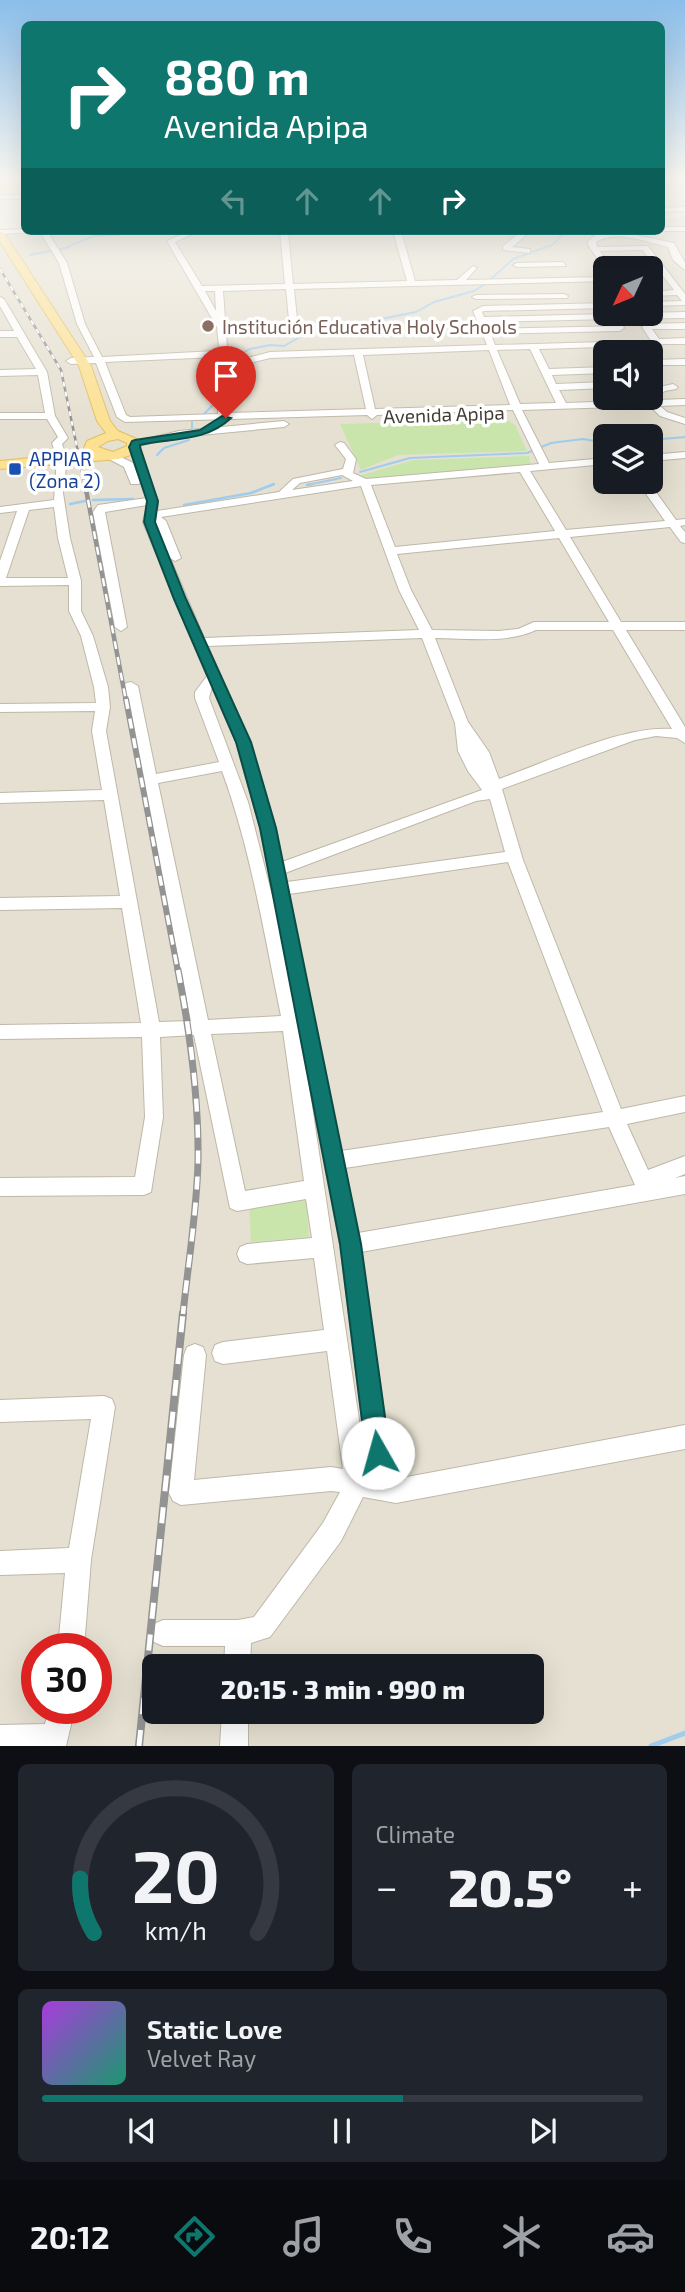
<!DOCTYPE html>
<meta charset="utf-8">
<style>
:root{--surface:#171b24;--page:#20242c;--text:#f1f3f6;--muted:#9ea1a6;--line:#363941;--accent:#0f766e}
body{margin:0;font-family:"Exo 2",sans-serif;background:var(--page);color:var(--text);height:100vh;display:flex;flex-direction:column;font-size:26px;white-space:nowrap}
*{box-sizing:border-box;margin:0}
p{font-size:23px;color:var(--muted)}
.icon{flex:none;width:38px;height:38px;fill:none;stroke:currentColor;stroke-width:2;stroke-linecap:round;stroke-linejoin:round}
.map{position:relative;height:1746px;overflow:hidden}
.side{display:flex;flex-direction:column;gap:18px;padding:18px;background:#0d0f14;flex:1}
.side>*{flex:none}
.guide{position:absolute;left:21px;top:21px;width:644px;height:214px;border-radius:10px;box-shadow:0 7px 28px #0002;background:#0f766e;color:#fff;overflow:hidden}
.needle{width:46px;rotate:226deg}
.tools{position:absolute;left:593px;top:256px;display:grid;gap:14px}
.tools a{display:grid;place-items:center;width:70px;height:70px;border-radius:10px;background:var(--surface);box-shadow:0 7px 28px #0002;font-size:35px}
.speed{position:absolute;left:21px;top:1633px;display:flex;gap:14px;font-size:35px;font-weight:700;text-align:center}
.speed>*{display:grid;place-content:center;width:91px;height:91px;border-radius:50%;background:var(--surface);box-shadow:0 7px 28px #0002;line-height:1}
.speed .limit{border:10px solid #d22;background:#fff;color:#111}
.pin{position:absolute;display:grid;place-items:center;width:60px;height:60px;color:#fff;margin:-72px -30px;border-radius:50% 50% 50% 0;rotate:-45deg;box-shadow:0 0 7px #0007}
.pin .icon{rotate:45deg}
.me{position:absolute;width:77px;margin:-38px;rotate:353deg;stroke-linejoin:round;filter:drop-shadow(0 0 5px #0008)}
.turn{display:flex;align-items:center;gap:24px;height:147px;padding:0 28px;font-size:32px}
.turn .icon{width:91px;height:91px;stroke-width:2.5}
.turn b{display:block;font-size:49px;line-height:60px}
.lanes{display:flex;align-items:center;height:66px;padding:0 28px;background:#0003;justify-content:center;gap:35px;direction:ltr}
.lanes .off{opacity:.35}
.big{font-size:52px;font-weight:800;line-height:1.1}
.side .widget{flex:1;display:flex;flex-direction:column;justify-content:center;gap:10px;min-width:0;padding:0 24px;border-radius:10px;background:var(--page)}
.side .dial{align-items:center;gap:0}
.dial svg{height:182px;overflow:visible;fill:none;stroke:var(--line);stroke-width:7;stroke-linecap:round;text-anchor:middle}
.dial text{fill:var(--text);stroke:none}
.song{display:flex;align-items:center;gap:21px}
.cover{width:84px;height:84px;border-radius:10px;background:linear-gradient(135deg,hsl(280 70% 55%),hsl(160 70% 35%))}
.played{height:7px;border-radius:4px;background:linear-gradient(90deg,var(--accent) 60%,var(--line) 60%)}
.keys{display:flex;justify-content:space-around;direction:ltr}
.heat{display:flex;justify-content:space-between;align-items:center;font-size:38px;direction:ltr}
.side .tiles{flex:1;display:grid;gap:18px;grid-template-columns:1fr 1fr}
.widget:last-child{grid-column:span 2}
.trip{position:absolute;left:142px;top:1654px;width:402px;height:70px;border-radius:10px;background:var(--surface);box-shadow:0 7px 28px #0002;font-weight:800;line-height:70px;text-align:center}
.dock{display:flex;height:112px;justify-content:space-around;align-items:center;background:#090b0e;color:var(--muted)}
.dock .icon{width:49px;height:49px}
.dock .on{color:var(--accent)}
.dock b{font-size:32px;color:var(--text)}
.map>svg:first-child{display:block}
.residential{fill:#e5e0d1;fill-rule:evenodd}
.green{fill:#cae5ac}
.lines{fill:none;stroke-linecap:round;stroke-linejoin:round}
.stream-far2{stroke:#a0ccee;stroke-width:2}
.stream-far1{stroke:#a0ccee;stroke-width:2.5}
.stream{stroke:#a0ccee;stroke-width:5}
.minor-casing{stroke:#bfb8a9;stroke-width:2}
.major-casing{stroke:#e1be62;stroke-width:2}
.minor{fill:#fff;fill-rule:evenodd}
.major{fill:#fce192;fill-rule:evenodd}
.rail-far4-casing{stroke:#939393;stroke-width:2.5}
.rail-far3-casing{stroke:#939393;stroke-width:4.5}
.rail-far2-casing{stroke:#939393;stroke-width:6}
.rail-far1-casing{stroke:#939393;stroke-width:7}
.rail-casing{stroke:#939393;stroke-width:8}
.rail-far4{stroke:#fff;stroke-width:2;stroke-dasharray:5;stroke-linecap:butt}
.rail-far3{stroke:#fff;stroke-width:2.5;stroke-dasharray:8;stroke-linecap:butt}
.rail-far2{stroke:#fff;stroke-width:3.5;stroke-dasharray:10;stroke-linecap:butt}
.rail-far1{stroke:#fff;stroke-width:4.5;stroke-dasharray:13;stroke-linecap:butt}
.rail{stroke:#fff;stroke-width:5;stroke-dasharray:16;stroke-linecap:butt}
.route{fill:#0f766e;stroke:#0a4d48;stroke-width:2}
.education-dot{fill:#8d6e63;stroke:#fff;stroke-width:2.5}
.transit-dot{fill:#1a4fb4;stroke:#fff;stroke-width:2.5}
.labels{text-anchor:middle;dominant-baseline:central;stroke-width:7;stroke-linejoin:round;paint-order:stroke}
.far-education-label{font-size:19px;fill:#785e54;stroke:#fff;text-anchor:start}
.far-street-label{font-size:19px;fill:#433d34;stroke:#fff}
.far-transit-label{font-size:19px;fill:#164399;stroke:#fff;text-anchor:start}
</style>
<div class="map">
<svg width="685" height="1746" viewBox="0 0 685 1746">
<rect width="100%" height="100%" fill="#f1eee3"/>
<g class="residential">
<polygon points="662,180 685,180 685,211 662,212"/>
<path d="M685 217V1746H0V236L86 231H662V218ZM606 268H651V313H606ZM606 352H651V397H606ZM606 436H651V481H606ZM37 1648H96V1708H37ZM154 1666H532V1712H154Z"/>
</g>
<g class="green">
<polygon points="505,419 515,425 527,451 398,455 361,470 340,424"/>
<polygon points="529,456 531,465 364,479 362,475 413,460"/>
<polygon points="306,1199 309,1237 251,1242 249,1204"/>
</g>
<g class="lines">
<g class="stream-far2">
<polyline points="30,255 65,248 94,236 164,231"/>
<polyline points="491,279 513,259 552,245 567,231"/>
<polyline points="203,415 216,402 215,373 220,366 250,349 270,345 284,346 305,334 416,312 434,302 474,291 487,283"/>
<polyline points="192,422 192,428"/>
<polyline points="651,440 685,437"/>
<polyline points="157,455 164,448 189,440"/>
<polyline points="360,472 410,458 527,453 551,443 583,439 606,443"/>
<polyline points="307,485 341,478"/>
<polyline points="270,486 274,484"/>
</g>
<g class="stream-far1">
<polyline points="307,485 312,484"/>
<polyline points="93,500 133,499"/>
<polyline points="70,504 85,501"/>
<polyline points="184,505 251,493 274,484"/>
</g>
<polyline class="stream" points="651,1746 685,1733"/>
<defs>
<g id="minor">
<polygon points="685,180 685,184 662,185 662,181"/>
<rect x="0" y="195" width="24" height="4"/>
<polygon points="685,207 685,211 662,212 662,208"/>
<rect x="662" y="227" width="23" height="4"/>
<path d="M24 229 47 231 67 263 85 324 102 357 216 351 219 347 217 327 167 241 189 231H199L175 242 202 286 285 284 280 231H288L293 284 407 281 393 231H401L415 281 457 280 473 266 477 268 466 280 606 277V281L294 289 298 329 294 332 290 329 286 289 223 291 227 347 222 356 228 363 270 352 487 345 473 311 483 306 606 303V308L484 311 482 312 484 317 685 312V318L619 319 615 316 611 319 486 322 489 329 623 326 624 328 620 331 491 334 495 345 637 341 638 343 634 346 539 349 549 369 606 367V373L552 375 556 384 606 382V388L559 390 566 403 648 400 647 397H651V392L659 387 673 384 678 387 676 389 665 391 656 397 657 400 685 399V405L660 406 667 412 685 418V424L660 416 650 406 522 410 549 463 606 458V464L530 471 566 530 665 521 637 481H648L676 520 685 519V525L680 526 685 532V543L681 542 670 527 570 537 621 622H685V630H626L685 727V743L677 738 656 736 635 740 502 789 523 860 621 1109 685 1096V1112L627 1124 648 1170 685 1156V1174L675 1178 685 1176V1194L361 1252 390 1453 377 1476 396 1479 685 1425V1449L396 1503 363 1497 341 1541 270 1637 251 1643 250 1666H224L225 1646H163L154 1642 150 1633 154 1624 163 1620H238L254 1617 323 1523 340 1492 331 1491 181 1505 173 1501 169 1493 184 1355 187 1347 195 1344 203 1347 206 1355 194 1480 331 1467 343 1469 327 1351 223 1364 215 1361 212 1353 215 1345 223 1342 324 1330 314 1258 247 1264 240 1261 237 1254 240 1247 247 1244 312 1238 306 1199 237 1211 230 1208 194 1035 160 1037 163 1117 151 1192 144 1195 0 1196V1178L135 1177 145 1117 142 1037 0 1039V1025L141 1023 122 908 0 910V898L120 896 104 800 0 803V793L102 790 92 731 95 711 0 712V704L96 703 94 687 81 636 69 611V585L0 586V561L17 511 0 513V507L54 500 57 458 52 443 58 437 47 419H0V413H45L38 375 0 376V370L36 369 17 337H0V331H14L0 306V297L4 299 47 372 55 416 68 438 62 444 67 458 63 493 70 538 81 581V611L93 636 108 687 110 707 106 731 159 1022 191 1021 124 686 126 683 131 682 138 686 156 774 219 762 195 698V692L207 676 143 522 147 505 105 512 127 627 121 631 115 627 93 512 98 505 147 498 129 448 132 445 130 443 179 431 284 421 289 424 284 427 179 437 137 446 158 501 157 511 279 492 293 479 343 469 346 459 335 445 340 442 344 443 356 459 353 473 366 479 539 464 513 410 377 415 372 419 367 415 125 422 117 417 96 363 71 364 66 361 71 358 94 357 77 324 59 263 40 232 0 234V230ZM205 291H215L216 311ZM530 349 556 403 520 404 497 350ZM489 350 510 405 375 409 363 355ZM354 355 366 409 227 413 230 368 270 358ZM217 357 221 366 218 414 130 417 126 415 105 362ZM520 472 555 531 395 547 371 485ZM342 475 353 481 292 490 300 483ZM361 486 399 590 419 630 204 638 170 558 175 561 181 558 166 521 161 517ZM54 507 58 538 68 578H6L29 510ZM559 538 609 622H534L518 629 499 631 432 630 411 590 397 554ZM536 630H613L672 729C623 725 547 762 499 779L489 752 468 722 435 638C468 638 505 644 536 630ZM422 638 455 723 458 751 468 771 482 790 282 862 276 828 250 742 207 646ZM212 687 236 742 260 828 278 919 248 802 209 698ZM222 771C251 850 264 934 281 1016L208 1020 158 783ZM490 799 505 852 287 882 285 873 476 801ZM508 862 603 1112 341 1151 289 894ZM283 1031 304 1181 245 1191 211 1034ZM308 1079 340 1244 366 1450 364 1453ZM609 1127 635 1185 358 1233 345 1168Z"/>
<polygon points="522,231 531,231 512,247 530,249 530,253 503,250 503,246"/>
<path d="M608 232 630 234 674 243 685 263V270L673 260 668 247C646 242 616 229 596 242L597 247 648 246 685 294V305L651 306V302L682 301 677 295 651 296V292L674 290 653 263 601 264 588 245V241L596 235ZM643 250 649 259 606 260 600 251Z"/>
<polygon points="563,262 566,266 517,267 513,265 517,263"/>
<polygon points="564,294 568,296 567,298 476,299 472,297 476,295"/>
<polygon points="685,323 685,329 652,329 659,339 685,338 685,344 653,344 642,327 646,324"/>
<polygon points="685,359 685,365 651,365 652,360"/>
<polygon points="685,452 685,458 651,461 651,455"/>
<polygon points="107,454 115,454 133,463 140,482 139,484 131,484 124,467 107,458"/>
<polygon points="104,1396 112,1399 115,1407 91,1560 84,1648 58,1648 65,1573 0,1575 0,1551 69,1548 91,1419 0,1422 0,1400"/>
<polygon points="49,1708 75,1708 66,1746 0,1746 0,1725 45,1724"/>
<polygon points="222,1712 248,1712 248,1746 220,1746"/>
</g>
<g id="major">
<polygon points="8,180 17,180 0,194 0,186"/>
<path d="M0 231 5 234 91 366 110 421 118 431 141 441V448L134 454 118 459 0 469V461L88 452 84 448 87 441 106 433 97 421 79 366 0 242ZM118 439 127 443V446L113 452 98 447 108 441Z"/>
</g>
</defs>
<use href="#minor" class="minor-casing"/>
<use href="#major" class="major-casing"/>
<use href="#minor" class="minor"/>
<use href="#major" class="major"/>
<defs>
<polyline id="rail-far4" points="0,269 61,370 85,486"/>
<polyline id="rail-far3" points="85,484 126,701"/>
<polyline id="rail-far2" points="126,699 178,972"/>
<path id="rail-far1" d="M178 970C190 1033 199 1096 198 1161 197 1211 188 1264 183 1314"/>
<polyline id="rail" points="139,1746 183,1313"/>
</defs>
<use href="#rail-far4" class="rail-far4-casing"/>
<use href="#rail-far3" class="rail-far3-casing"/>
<use href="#rail-far2" class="rail-far2-casing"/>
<use href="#rail-far1" class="rail-far1-casing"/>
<use href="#rail" class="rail-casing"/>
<use href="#rail-far4" class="rail-far4"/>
<use href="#rail-far3" class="rail-far3"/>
<use href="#rail-far2" class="rail-far2"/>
<use href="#rail-far1" class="rail-far1"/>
<use href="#rail" class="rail"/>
</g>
<linearGradient id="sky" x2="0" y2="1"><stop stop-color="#8bbeea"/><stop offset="0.42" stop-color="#f9f7f2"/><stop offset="1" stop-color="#f9f7f2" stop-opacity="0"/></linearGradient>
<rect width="685" height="424" fill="url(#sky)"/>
<path class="route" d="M222 416 231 418C206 442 172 438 140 445V447L158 501 155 522 186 599 251 742 276 828 361 1244 390 1453 387 1461 378 1465 370 1461 366 1453 340 1244 260 828 236 742 174 599 144 522 147 501 129 447 132 441 135 440 200 430Z"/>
<circle class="education-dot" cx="208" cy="326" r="7"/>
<rect class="transit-dot" x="8" y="462" width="14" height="14" rx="3.5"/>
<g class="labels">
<g class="far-education-label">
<text x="222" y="326">Institución Educativa Holy Schools</text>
</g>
<g class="far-street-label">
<text transform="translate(444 414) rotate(-2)">Avenida Apipa</text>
</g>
<g class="far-transit-label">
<text x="29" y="458">APPIAR<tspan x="29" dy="22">(Zona 2)</tspan></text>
</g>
</g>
</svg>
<div class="tools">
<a><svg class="needle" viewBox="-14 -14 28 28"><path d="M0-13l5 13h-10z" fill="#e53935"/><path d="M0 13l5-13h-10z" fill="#9ea1a6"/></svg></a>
<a><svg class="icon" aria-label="sound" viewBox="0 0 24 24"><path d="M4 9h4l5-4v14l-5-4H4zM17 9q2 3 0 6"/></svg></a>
<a><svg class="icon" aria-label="layers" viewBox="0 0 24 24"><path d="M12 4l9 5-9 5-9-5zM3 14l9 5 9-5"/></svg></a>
</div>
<div class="speed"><div class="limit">30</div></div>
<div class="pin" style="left:226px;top:418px;background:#d93025"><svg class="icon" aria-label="arrive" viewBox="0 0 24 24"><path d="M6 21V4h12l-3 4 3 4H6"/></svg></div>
<svg class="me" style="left:378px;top:1453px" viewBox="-20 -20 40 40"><circle r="19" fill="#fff"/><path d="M0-13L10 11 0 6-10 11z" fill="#0f766e"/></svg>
<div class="trip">20:15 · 3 min · 990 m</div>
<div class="guide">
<div class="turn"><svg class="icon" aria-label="right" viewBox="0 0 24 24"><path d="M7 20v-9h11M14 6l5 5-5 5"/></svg><div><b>880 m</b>Avenida Apipa</div></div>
<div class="lanes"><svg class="icon off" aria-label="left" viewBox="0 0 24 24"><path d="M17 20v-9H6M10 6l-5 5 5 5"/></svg><svg class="icon off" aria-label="ahead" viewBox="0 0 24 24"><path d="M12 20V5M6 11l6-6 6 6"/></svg><svg class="icon off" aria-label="ahead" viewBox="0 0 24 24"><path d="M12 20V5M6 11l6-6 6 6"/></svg><svg class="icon" aria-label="right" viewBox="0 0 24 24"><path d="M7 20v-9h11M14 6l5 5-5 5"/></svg></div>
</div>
</div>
<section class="side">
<div class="tiles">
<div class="widget dial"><svg viewBox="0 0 100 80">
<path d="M14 69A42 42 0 1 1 86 69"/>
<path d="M14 69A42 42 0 0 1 8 45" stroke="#0f766e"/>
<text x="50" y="56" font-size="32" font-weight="700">20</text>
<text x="50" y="72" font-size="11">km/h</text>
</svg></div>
<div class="widget"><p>Climate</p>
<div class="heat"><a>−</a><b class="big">20.5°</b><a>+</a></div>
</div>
<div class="widget">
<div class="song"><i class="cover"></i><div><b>Static Love</b><p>Velvet Ray</p></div></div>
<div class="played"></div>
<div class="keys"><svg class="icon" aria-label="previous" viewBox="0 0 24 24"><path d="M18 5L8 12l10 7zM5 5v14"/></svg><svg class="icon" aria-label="pause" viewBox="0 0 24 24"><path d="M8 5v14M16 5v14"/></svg><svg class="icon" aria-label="next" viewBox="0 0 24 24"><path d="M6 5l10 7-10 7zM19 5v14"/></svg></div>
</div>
</div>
</section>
<nav class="dock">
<b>20:12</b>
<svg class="icon on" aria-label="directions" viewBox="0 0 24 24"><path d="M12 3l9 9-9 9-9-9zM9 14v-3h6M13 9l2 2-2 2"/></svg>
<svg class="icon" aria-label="music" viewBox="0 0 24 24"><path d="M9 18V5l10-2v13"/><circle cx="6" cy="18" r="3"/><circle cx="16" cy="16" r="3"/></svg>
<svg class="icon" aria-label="phone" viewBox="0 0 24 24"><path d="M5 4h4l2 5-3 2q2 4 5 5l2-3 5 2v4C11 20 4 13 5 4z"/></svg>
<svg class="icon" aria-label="climate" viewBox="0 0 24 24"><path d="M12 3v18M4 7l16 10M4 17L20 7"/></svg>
<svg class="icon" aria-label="car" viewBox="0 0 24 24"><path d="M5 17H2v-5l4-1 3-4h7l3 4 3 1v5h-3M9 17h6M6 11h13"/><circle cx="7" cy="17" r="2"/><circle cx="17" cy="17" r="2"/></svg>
</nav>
